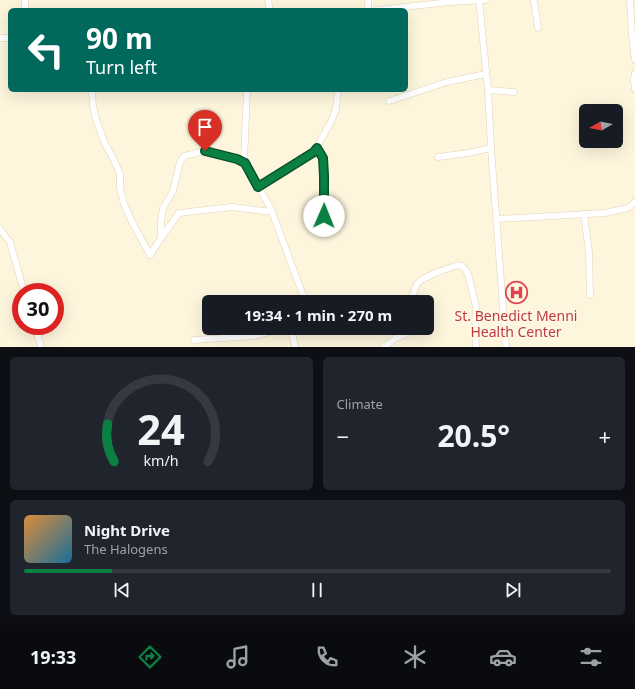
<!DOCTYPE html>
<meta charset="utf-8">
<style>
:root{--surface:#171b24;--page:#20242c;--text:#f1f3f6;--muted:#9ea1a6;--line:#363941;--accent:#0b8043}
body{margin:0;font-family:"Noto Sans",sans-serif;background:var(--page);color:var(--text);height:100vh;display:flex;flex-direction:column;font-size:15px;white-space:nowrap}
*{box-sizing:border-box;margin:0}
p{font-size:13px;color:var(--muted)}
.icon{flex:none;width:22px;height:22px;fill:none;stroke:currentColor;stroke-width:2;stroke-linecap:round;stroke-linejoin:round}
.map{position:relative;height:347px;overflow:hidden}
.panel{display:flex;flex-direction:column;gap:10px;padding:10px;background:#0d0f14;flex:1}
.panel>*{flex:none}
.guide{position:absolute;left:8px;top:8px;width:400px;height:84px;border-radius:6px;box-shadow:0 4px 16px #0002;background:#00695c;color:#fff;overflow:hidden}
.needle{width:26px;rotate:261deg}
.fabs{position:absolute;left:579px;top:104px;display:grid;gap:8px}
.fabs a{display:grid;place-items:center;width:44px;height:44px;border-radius:6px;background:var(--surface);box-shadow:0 4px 16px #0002;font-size:20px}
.speed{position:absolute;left:12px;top:283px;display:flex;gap:8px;font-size:20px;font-weight:700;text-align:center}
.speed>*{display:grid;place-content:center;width:52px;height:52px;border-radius:50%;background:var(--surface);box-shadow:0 4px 16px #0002;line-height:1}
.speed .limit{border:6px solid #d22;background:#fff;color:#111}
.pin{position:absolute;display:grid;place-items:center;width:34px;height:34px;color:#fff;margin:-41px -17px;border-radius:50% 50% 50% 0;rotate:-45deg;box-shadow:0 0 4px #0007}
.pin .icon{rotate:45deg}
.me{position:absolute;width:44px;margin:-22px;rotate:1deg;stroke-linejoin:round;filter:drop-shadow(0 0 3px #0008)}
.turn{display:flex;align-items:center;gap:14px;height:84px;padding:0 12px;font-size:18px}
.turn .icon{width:52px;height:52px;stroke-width:2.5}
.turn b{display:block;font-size:28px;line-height:34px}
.big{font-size:30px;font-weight:700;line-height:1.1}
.panel .widget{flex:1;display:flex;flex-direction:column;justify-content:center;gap:6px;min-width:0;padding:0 14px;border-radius:6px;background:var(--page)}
.panel .dial{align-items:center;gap:0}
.dial svg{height:104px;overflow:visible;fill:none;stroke:var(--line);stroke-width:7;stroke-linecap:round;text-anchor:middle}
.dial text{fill:var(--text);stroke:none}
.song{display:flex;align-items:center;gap:12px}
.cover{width:48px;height:48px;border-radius:6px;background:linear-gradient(135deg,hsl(30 70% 55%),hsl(200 70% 35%))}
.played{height:4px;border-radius:2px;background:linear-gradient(90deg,var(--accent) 15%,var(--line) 15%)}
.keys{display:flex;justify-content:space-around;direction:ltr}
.heat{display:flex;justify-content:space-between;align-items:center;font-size:22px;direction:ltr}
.panel .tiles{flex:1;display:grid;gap:10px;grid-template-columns:1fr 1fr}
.widget:last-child{grid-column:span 2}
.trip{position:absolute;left:202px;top:295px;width:232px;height:40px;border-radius:6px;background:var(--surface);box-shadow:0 4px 16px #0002;font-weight:700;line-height:40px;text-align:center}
.menu{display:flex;height:64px;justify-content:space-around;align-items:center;background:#090b0e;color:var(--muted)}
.menu .icon{width:28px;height:28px}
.menu .selected{color:var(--accent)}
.menu b{font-size:18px;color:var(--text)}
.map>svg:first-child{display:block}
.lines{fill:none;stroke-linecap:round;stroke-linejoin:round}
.minor-casing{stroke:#e3d1b9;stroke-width:7}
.minor{stroke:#fff;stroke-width:6}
.route-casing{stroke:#07532c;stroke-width:10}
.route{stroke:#0b8043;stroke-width:7}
.labels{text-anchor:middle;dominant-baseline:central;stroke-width:4;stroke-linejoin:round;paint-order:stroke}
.health-label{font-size:14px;fill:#be3a42;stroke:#fff8e5}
</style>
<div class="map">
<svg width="635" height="347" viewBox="0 0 635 347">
<rect width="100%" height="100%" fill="#fef5dd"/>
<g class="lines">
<defs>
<g id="minor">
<polyline points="25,0 25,10"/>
<polyline points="268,0 270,10"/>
<polyline points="479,0 488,90 491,148 506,347"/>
<polyline points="534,0 538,28"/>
<polyline points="630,0 632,35 635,60"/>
<polyline points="368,10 368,0"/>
<polyline points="378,10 449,2 485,0"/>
<polyline points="0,38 10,38"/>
<polyline points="635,73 634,80 635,89"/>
<polyline points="92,90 93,107 96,119 105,144 112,156 120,174 120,188 124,204 132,222 150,255 161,238 161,222 163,208 173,191 180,162 184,156 205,151 237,159 245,163"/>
<polyline points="247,90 244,161 271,209 304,298 303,302"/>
<polyline points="488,90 514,92"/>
<polyline points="389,101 447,82 486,74"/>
<polyline points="317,148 323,158 324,176 324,216"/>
<polyline points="438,157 468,153 491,148"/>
<polyline points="258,187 314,152 331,122 336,109 338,90"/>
<polyline points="584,214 589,252 590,295"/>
<polyline points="497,219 605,213 628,208 635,202"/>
<polyline points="0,229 10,242 24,292"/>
<polyline points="161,238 179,213 232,207 272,212"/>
<polyline points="410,302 417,284 421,280 435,273 458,265 462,266 466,270 469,277 476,307 475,327 476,347"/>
<polyline points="35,326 41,347"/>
<polyline points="291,328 295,347"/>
<polyline points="194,340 253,336 286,328"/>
<polyline points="384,347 396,338 408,333 409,328"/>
</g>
</defs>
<use href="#minor" class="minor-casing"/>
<use href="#minor" class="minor"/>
</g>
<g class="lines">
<defs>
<polyline id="route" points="205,151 237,159 245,163 258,187 314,152 317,148 323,158 324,176 324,216"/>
</defs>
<use href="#route" class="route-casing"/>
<use href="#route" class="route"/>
</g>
<defs>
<symbol id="hospital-ring" viewBox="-11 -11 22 22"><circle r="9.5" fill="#fff8e5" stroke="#e0444e" stroke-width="1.5"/><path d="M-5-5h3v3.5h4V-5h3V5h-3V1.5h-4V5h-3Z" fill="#e0444e"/></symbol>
</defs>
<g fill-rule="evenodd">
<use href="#hospital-ring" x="504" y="280" width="25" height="25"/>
</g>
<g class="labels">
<g class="health-label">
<text x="516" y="315">St. Benedict Menni<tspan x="516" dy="16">Health Center</tspan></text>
</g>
</g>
</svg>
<div class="fabs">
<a><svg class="needle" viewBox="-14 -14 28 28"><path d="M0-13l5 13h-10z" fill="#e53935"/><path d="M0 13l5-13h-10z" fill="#9ea1a6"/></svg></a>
</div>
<div class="speed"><div class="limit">30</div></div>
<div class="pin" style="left:205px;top:151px;background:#d93025"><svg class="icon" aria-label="arrive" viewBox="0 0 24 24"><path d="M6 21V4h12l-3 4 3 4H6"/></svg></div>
<svg class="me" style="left:324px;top:216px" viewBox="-20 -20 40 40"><circle r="19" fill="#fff"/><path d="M0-13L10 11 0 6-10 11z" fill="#0b8043"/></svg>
<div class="trip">19:34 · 1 min · 270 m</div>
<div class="guide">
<div class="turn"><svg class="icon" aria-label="left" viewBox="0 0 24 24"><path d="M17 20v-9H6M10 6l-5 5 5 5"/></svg><div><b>90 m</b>Turn left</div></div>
</div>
</div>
<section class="panel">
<div class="tiles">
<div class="widget dial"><svg viewBox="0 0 100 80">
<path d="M14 69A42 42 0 1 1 86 69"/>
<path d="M14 69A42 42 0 0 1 9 40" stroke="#0b8043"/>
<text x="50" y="56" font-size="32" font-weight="700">24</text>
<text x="50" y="72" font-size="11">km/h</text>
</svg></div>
<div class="widget"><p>Climate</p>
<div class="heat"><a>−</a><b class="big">20.5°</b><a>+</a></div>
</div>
<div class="widget">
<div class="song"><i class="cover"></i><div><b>Night Drive</b><p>The Halogens</p></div></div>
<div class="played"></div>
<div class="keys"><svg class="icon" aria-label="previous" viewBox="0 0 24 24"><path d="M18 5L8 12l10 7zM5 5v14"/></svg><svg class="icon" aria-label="pause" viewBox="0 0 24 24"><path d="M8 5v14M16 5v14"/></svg><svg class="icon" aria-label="next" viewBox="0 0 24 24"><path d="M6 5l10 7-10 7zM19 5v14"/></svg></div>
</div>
</div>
</section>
<nav class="menu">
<b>19:33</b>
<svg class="icon selected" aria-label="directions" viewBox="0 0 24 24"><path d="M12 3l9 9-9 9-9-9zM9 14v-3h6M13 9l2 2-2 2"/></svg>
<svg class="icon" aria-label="music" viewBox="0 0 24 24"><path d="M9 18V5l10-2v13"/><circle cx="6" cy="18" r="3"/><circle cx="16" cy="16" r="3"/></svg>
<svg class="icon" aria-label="phone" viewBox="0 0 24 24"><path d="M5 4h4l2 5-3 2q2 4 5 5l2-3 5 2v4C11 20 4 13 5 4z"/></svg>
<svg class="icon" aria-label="climate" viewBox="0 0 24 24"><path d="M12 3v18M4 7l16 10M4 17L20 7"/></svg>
<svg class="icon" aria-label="car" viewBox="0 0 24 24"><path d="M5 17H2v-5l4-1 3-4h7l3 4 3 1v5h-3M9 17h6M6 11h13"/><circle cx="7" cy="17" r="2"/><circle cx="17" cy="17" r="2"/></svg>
<svg class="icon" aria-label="filters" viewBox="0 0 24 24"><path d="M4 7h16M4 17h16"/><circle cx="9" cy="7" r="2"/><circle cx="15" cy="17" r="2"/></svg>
</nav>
